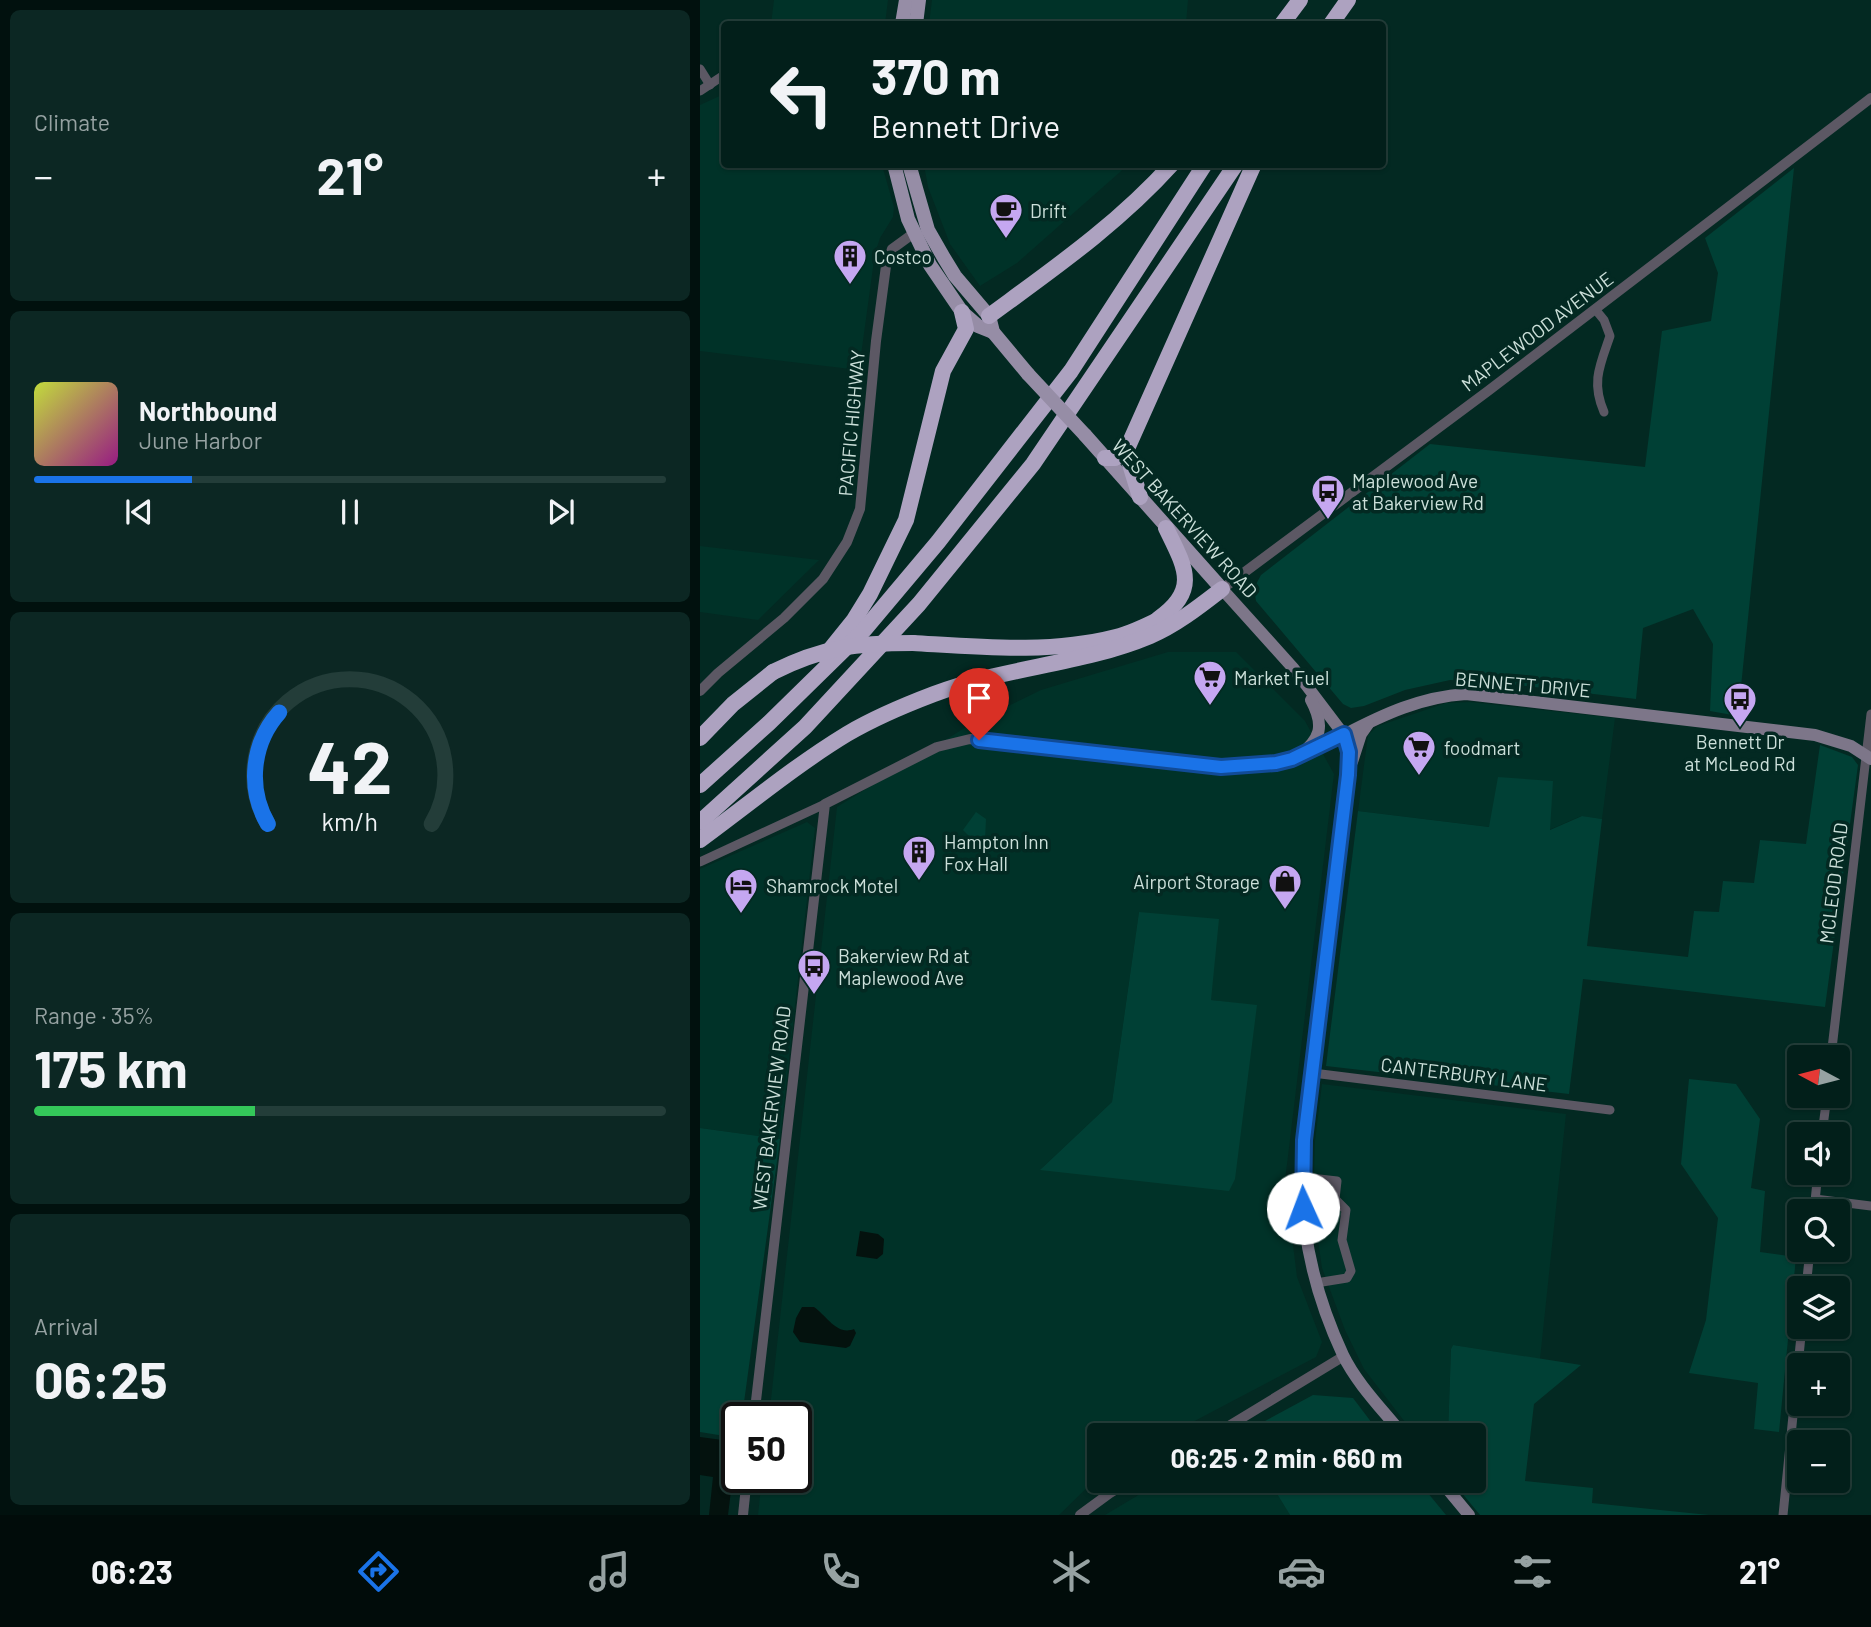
<!DOCTYPE html>
<meta charset="utf-8">
<style>
:root{--surface:#021f1a;--page:#0c2723;--text:#f1f3f6;--muted:#96a2a2;--line:#233d39;--accent:#1a73e8}
body{margin:0;font-family:Barlow,sans-serif;background:var(--page);color:var(--text);height:100vh;display:flex;flex-direction:column;font-size:26px;white-space:nowrap}
*{box-sizing:border-box;margin:0}
p{font-size:23px;color:var(--muted)}
.icon{flex:none;width:38px;height:38px;fill:none;stroke:currentColor;stroke-width:2;stroke-linecap:round;stroke-linejoin:round}
.map{position:relative;flex:1;overflow:hidden}
.panel{display:flex;flex-direction:column;gap:10px;padding:10px;background:#01110e;width:700px}
.panel>*{flex:none}
.hud{position:absolute;left:21px;top:21px;width:665px;height:147px;border-radius:7px;box-shadow:0 2px 5px #0004,0 0 0 2px var(--line);background:#021f1a;color:var(--text);overflow:hidden}
.needle{width:46px;rotate:277deg}
.tools{position:absolute;left:1087px;top:1045px;display:grid;gap:14px}
.tools a{display:grid;place-items:center;width:63px;height:63px;border-radius:7px;background:var(--surface);box-shadow:0 2px 5px #0004,0 0 0 2px var(--line);font-size:35px}
.speed{position:absolute;left:21px;top:1402px;display:flex;gap:14px;font-size:35px;font-weight:700;text-align:center}
.speed>*{display:grid;place-content:center;width:91px;height:91px;border-radius:50%;background:var(--surface);box-shadow:0 2px 5px #0004,0 0 0 2px var(--line);line-height:1}
.speed .limit{border:4px solid #111;border-radius:10px;background:#fff;color:#111}
.pin{position:absolute;display:grid;place-items:center;width:60px;height:60px;color:#fff;margin:-72px -30px;border-radius:50% 50% 50% 0;rotate:-45deg;box-shadow:0 0 7px #0007}
.pin .icon{rotate:45deg}
.me{position:absolute;width:77px;margin:-38px;rotate:358deg;stroke-linejoin:round;filter:drop-shadow(0 0 5px #0008)}
.turn{display:flex;align-items:center;gap:24px;height:147px;padding:0 35px;font-size:32px}
.turn .icon{width:91px;height:91px;stroke-width:2.5}
.turn b{display:block;font-size:49px;line-height:60px}
.big{font-size:52px;font-weight:700;line-height:1.1}
.panel .tile{flex:1;display:flex;flex-direction:column;justify-content:center;gap:10px;min-width:0;padding:0 24px;border-radius:10px;background:var(--page)}
.panel .dial{align-items:center;gap:0}
.dial svg{height:182px;overflow:visible;fill:none;stroke:var(--line);stroke-width:7;stroke-linecap:round;text-anchor:middle}
.dial text{fill:var(--text);stroke:none}
.song{display:flex;align-items:center;gap:21px}
.cover{width:84px;height:84px;border-radius:10px;background:linear-gradient(135deg,hsl(70 70% 55%),hsl(310 70% 35%))}
.played{height:7px;border-radius:4px;background:linear-gradient(90deg,var(--accent) 25%,var(--line) 25%)}
.keys{display:flex;justify-content:space-around;direction:ltr}
.heat{display:flex;justify-content:space-between;align-items:center;font-size:38px;direction:ltr}
.charge{height:10px;border-radius:5px;background:linear-gradient(90deg,#34c759 35%,var(--line) 0)}
.trip{position:absolute;left:387px;top:1423px;width:399px;height:70px;border-radius:7px;background:var(--surface);box-shadow:0 2px 5px #0004,0 0 0 2px var(--line);font-weight:700;line-height:70px;text-align:center}
.tabs{display:flex;height:112px;justify-content:space-around;align-items:center;background:#010c0a;color:var(--muted)}
.tabs .icon{width:49px;height:49px}
.tabs .current{color:var(--accent)}
.tabs b{font-size:32px;color:var(--text)}
main{display:flex;flex:1;min-height:0}
.map>svg:first-child{display:block}
.built{fill:#003228;fill-rule:evenodd}
.green{fill:#004035}
.water{fill:#04120e}
.lines{fill:none;stroke-linecap:round;stroke-linejoin:round}
.minor{stroke:#5c5864;stroke-width:9}
.tertiary{stroke:#5c5864;stroke-width:10}
.secondary{stroke:#7d7689;stroke-width:12}
.primary{stroke:#968da6;stroke-width:14}
.motorway{stroke:#ada2c0;stroke-width:16}
.primary-bridge{stroke:#968da6;stroke-width:14}
.motorway-bridge{stroke:#ada2c0;stroke-width:16}
.route-casing{stroke:#114b97;stroke-width:18}
.route{stroke:#1a73e8;stroke-width:12}
.labels{text-anchor:middle;dominant-baseline:central;stroke-width:7;stroke-linejoin:round;paint-order:stroke}
.poi-label{font-size:19px;fill:#cce0da;stroke:#032922;text-anchor:start}
.street-label{font-size:19px;fill:#cce0da;stroke:#032922}
</style>
<main>
<section class="panel">
<div class="tile"><p>Climate</p>
<div class="heat"><a>−</a><b class="big">21°</b><a>+</a></div>
</div>
<div class="tile">
<div class="song"><i class="cover"></i><div><b>Northbound</b><p>June Harbor</p></div></div>
<div class="played"></div>
<div class="keys"><svg class="icon" aria-label="previous" viewBox="0 0 24 24"><path d="M18 5L8 12l10 7zM5 5v14"/></svg><svg class="icon" aria-label="pause" viewBox="0 0 24 24"><path d="M8 5v14M16 5v14"/></svg><svg class="icon" aria-label="next" viewBox="0 0 24 24"><path d="M6 5l10 7-10 7zM19 5v14"/></svg></div>
</div>
<div class="tile dial"><svg viewBox="0 0 100 80">
<path d="M14 69A42 42 0 1 1 86 69"/>
<path d="M14 69A42 42 0 0 1 19 20" stroke="#1a73e8"/>
<text x="50" y="56" font-size="32" font-weight="700">42</text>
<text x="50" y="72" font-size="11">km/h</text>
</svg></div>
<div class="tile"><p>Range · 35%</p><b class="big">175 km</b><div class="charge"></div></div>
<div class="tile"><p>Arrival</p><b class="big">06:25</b></div>
</section>
<div class="map">
<svg width="1171" height="1515" viewBox="0 0 1171 1515">
<rect width="100%" height="100%" fill="#032922"/>
<g class="built">
<polygon points="74,0 188,0 185,24 71,24"/>
<polygon points="232,0 488,0 486,24 229,24"/>
<polygon points="24,94 24,164 182,165 194,207 193,217 180,238 175,253 159,370 0,351 0,105"/>
<polygon points="224,165 224,164 428,165 317,263 280,286 250,244 228,187"/>
<polygon points="0,546 119,560 58,620 0,612"/>
<path d="M468 652H536L605 721 634 774 585 1181 597 1277 622 1342 616 1357 468 1435H399V1476L359 1515H58L62 1477H96V1418L69 1417 137 807 271 724 341 690ZM439 912 511 1000 557 1006 341 1169 412 1102Z"/>
<polygon points="770,702 915,718 902,819 881,816 849,830 799,777 790,827 658,811 668,735 678,726 746,703"/>
<polygon points="107,822 115,828 80,1139 0,1128 0,869"/>
<polygon points="622,1084 866,1114 840,1359 753,1345 751,1349 748,1435 715,1435 664,1369 645,1330 622,1268 613,1206 615,1141"/>
<polygon points="462,1481 569,1481 590,1515 405,1515"/>
</g>
<g class="green">
<polygon points="1094,168 1038,716 1010,711 1013,644 993,609 943,628 936,699 793,682 750,680 705,690 664,706 651,708 643,704 556,601 554,588 561,575 730,444 945,467 962,331 1011,321 1018,273 1005,238"/>
<polygon points="1120,745 1152,757 1158,765 1125,1007 883,979 869,1094 626,1066 658,811 789,827 798,777 853,781 850,830 882,816 902,819 887,946 988,957 994,911 1019,912 1023,881 1054,883 1060,840 1106,844"/>
<polygon points="276,812 286,819 285,839 277,844 263,830"/>
<polygon points="439,912 519,919 511,1000 557,1005 535,1179 529,1191 340,1170 412,1102"/>
<polygon points="989,1079 1036,1084 1060,1119 1051,1188 1065,1191 1060,1252 1096,1257 1079,1432 1054,1429 1058,1383 989,1373 1006,1320 1018,1218 981,1164"/>
<polygon points="0,1128 80,1139 42,1417 37,1418 37,1438 0,1432"/>
<polygon points="753,1345 881,1365 834,1404 825,1481 893,1488 892,1503 1009,1515 780,1515 752,1481 774,1480 774,1435 748,1435 751,1349"/>
<polygon points="613,1395 653,1398 681,1435 541,1434"/>
<polygon points="569,1481 718,1481 746,1515 590,1515"/>
</g>
<g class="water">
<polygon points="160,1231 178,1234 184,1239 183,1254 177,1259 156,1256"/>
<path d="M102 1307H114C127 1316 137 1336 154 1329L156 1333 150 1346 146 1348 100 1342 93 1332 96 1318Z"/>
<polygon points="0,1437 37,1442 28,1515 9,1515 13,1477 0,1475"/>
</g>
<g class="lines">
<g class="minor">
<polyline points="0,69 10,85"/>
<polyline points="0,91 24,75"/>
<path d="M895 309 904 320 910 336C900 365 891 382 904 412"/>
<polyline points="0,862 125,804"/>
<polyline points="1131,1057 1171,714"/>
<polyline points="613,1073 910,1110"/>
<polyline points="1122,1134 1127,1096"/>
<polyline points="602,1177 637,1181 635,1199 646,1210 642,1240 651,1271 647,1278 616,1283"/>
<polyline points="1115,1199 1171,1206"/>
<polyline points="1114,1211 1118,1172"/>
<polyline points="1106,1288 1110,1250"/>
<polyline points="1083,1515 1102,1326"/>
</g>
<g class="tertiary">
<polyline points="522,589 788,391 1171,98"/>
<polyline points="0,691 18,673 84,618 123,579 147,542 160,509 176,341 186,266 192,249 214,233"/>
<polyline points="54,1418 125,804 237,747 270,739 521,767 576,763 591,759 644,735"/>
<polyline points="514,1435 644,1356"/>
<polyline points="43,1515 47,1477"/>
<polyline points="380,1515 410,1493 431,1480"/>
</g>
<g class="secondary">
<path d="M522 589 594 669 644 735 649 752 648 775C640 854 630 933 620 1012 613 1066 603 1121 602 1175 601 1237 617 1299 643 1355 657 1384 683 1410 703 1435"/>
<path d="M644 735C684 714 721 697 766 694L1115 735 1151 746 1171 759"/>
<path d="M598 757C621 739 625 726 611 700"/>
<polyline points="652,762 661,734 668,724"/>
<polyline points="740,1480 769,1515"/>
</g>
<g class="primary">
<polyline points="202,24 206,0"/>
<polyline points="216,24 219,0"/>
<polyline points="194,164 208,219 230,265 262,312 278,326 293,332"/>
<polyline points="209,164 228,230 244,258 255,276 289,316 293,332 328,374"/>
<polyline points="385,435 522,589"/>
</g>
<g class="motorway">
<polyline points="582,24 600,0"/>
<polyline points="631,24 648,0"/>
<path d="M289 316C353 269 418 224 472 164"/>
<polyline points="426,451 440,497"/>
<polyline points="405,458 415,458 426,451 554,164"/>
<path d="M458 619C500 590 485 567 466 528"/>
<path d="M213 643C280 647 350 654 416 637 433 633 450 624 466 616"/>
<polyline points="125,656 154,620 170,594 206,520 243,371 266,329 262,312"/>
<polyline points="0,738 33,704 73,672"/>
<polyline points="0,785 69,723 164,630 238,542 371,371 505,164"/>
<polyline points="0,822 105,727 219,604 333,464 536,164"/>
<path d="M0 840C49 804 96 765 147 734 174 718 205 705 234 694 304 667 381 665 450 636 476 625 500 606 522 589"/>
</g>
<polyline class="primary-bridge" points="328,374 385,435"/>
<path class="motorway-bridge" d="M73 672C123 647 157 643 213 643"/>
</g>
<g class="lines">
<defs>
<polyline id="route" points="279,740 521,767 576,763 592,759 644,734 649,752 648,775 604,1140 603,1208"/>
</defs>
<use href="#route" class="route-casing"/>
<use href="#route" class="route"/>
</g>
<defs>
<symbol id="cafe-pin" viewBox="-11 -11 22 30"><path d="M0 17L-7.5 6A9.5 9.5 0 1 1 7.5 6Z" fill="#c5a7f1" stroke="#032922"/><path d="M-5.5-4.5H6V0H3Q3 3.5 0 3.5H-2.5Q-5.5 3.5-5.5 0ZM3-3.2v2h1.7v-2ZM-6 4.5H4V6H-6Z" fill="#111"/></symbol>
<symbol id="building-pin" viewBox="-11 -11 22 30"><path d="M0 17L-7.5 6A9.5 9.5 0 1 1 7.5 6Z" fill="#c5a7f1" stroke="#032922"/><path d="M-4-6H4V6H1V3H-1V6H-4ZM-2.5-4.3h1.7v1.8h-1.7ZM.8-4.3h1.7v1.8H.8ZM-2.5-1h1.7V.8h-1.7ZM.8-1h1.7V.8H.8Z" fill="#111"/></symbol>
<symbol id="bus-pin" viewBox="-11 -11 22 30"><path d="M0 17L-7.5 6A9.5 9.5 0 1 1 7.5 6Z" fill="#c5a7f1" stroke="#032922"/><path d="M-5-6H5V4H4V6H2V4H-2V6H-4V4H-5ZM-3.5-4V0h7V-4ZM-3.5 1.2v1.5H-2V1.2ZM2 1.2v1.5H3.5V1.2Z" fill="#111"/></symbol>
<symbol id="supermarket-pin" viewBox="-11 -11 22 30"><path d="M0 17L-7.5 6A9.5 9.5 0 1 1 7.5 6Z" fill="#c5a7f1" stroke="#032922"/><path d="M-6-5.5h2.5l.6 2H6L4.5 2H-2.5L-4.4-4H-6ZM-1.5 3.2a1.3 1.3 0 1 0 .1 0ZM3 3.2a1.3 1.3 0 1 0 .1 0Z" fill="#111"/></symbol>
<symbol id="shop-pin" viewBox="-11 -11 22 30"><path d="M0 17L-7.5 6A9.5 9.5 0 1 1 7.5 6Z" fill="#c5a7f1" stroke="#032922"/><path d="M-5-2.5h2.3a2.7 3.5 0 0 1 5.4 0H5L5.5 6h-11ZM-1.5-2.5h3a1.5 2.3 0 0 0-3 0Z" fill="#111"/></symbol>
<symbol id="hotel-pin" viewBox="-11 -11 22 30"><path d="M0 17L-7.5 6A9.5 9.5 0 1 1 7.5 6Z" fill="#c5a7f1" stroke="#032922"/><path d="M-6-4.5h1.5V1H6V5H4.5V3h-9V5H-6ZM-4 0a1.8 1.8 0 1 1 3.6 0ZM.5 0V-2.5h3Q6-2.5 6 0Z" fill="#111"/></symbol>
</defs>
<g fill-rule="evenodd">
<use href="#cafe-pin" x="287" y="191" width="38" height="52"/>
<use href="#building-pin" x="131" y="237" width="38" height="52"/>
<use href="#bus-pin" x="609" y="472" width="38" height="52"/>
<use href="#supermarket-pin" x="491" y="658" width="38" height="52"/>
<use href="#bus-pin" x="1021" y="680" width="38" height="52"/>
<use href="#supermarket-pin" x="700" y="728" width="38" height="52"/>
<use href="#building-pin" x="200" y="833" width="38" height="52"/>
<use href="#shop-pin" x="566" y="862" width="38" height="52"/>
<use href="#hotel-pin" x="22" y="866" width="38" height="52"/>
<use href="#bus-pin" x="95" y="947" width="38" height="52"/>
</g>
<g class="labels">
<g class="poi-label">
<text x="330" y="210">Drift</text>
<text x="174" y="256">Costco</text>
<text x="652" y="480">Maplewood Ave<tspan x="652" dy="22">at Bakerview Rd</tspan></text>
<text x="534" y="677">Market Fuel</text>
<text x="1040" y="741" text-anchor="middle">Bennett Dr<tspan x="1040" dy="22">at McLeod Rd</tspan></text>
<text x="744" y="747">foodmart</text>
<text x="244" y="841">Hampton Inn<tspan x="244" dy="22">Fox Hall</tspan></text>
<text x="560" y="881" text-anchor="end">Airport Storage</text>
<text x="66" y="885">Shamrock Motel</text>
<text x="138" y="955">Bakerview Rd at<tspan x="138" dy="22">Maplewood Ave</tspan></text>
</g>
<g class="street-label">
<text transform="translate(837 331) rotate(-37)">MAPLEWOOD AVENUE</text>
<text transform="translate(151 423) rotate(-85)">PACIFIC HIGHWAY</text>
<text transform="translate(485 518) rotate(48)">WEST BAKERVIEW ROAD</text>
<text transform="translate(823 684) rotate(5)">BENNETT DRIVE</text>
<text transform="translate(1133 883) rotate(-83)">MCLEOD ROAD</text>
<text transform="translate(764 1074) rotate(7)">CANTERBURY LANE</text>
<text transform="translate(71 1108) rotate(-83)">WEST BAKERVIEW ROAD</text>
</g>
</g>
</svg>
<div class="tools">
<a><svg class="needle" viewBox="-14 -14 28 28"><path d="M0-13l5 13h-10z" fill="#e53935"/><path d="M0 13l5-13h-10z" fill="#96a2a2"/></svg></a>
<a><svg class="icon" aria-label="sound" viewBox="0 0 24 24"><path d="M4 9h4l5-4v14l-5-4H4zM17 9q2 3 0 6"/></svg></a>
<a><svg class="icon" aria-label="search" viewBox="0 0 24 24"><circle cx="10" cy="10" r="6"/><path d="M15 15l6 6"/></svg></a>
<a><svg class="icon" aria-label="layers" viewBox="0 0 24 24"><path d="M12 4l9 5-9 5-9-5zM3 14l9 5 9-5"/></svg></a>
<a>+</a>
<a>−</a>
</div>
<div class="speed"><div class="limit">50</div></div>
<div class="pin" style="left:279px;top:740px;background:#d93025"><svg class="icon" aria-label="arrive" viewBox="0 0 24 24"><path d="M6 21V4h12l-3 4 3 4H6"/></svg></div>
<svg class="me" style="left:603px;top:1208px" viewBox="-20 -20 40 40"><circle r="19" fill="#fff"/><path d="M0-13L10 11 0 6-10 11z" fill="#1a73e8"/></svg>
<div class="trip">06:25 · 2 min · 660 m</div>
<div class="hud">
<div class="turn"><svg class="icon" aria-label="left" viewBox="0 0 24 24"><path d="M17 20v-9H6M10 6l-5 5 5 5"/></svg><div><b>370 m</b>Bennett Drive</div></div>
</div>
</div>
</main>
<nav class="tabs">
<b>06:23</b>
<svg class="icon current" aria-label="directions" viewBox="0 0 24 24"><path d="M12 3l9 9-9 9-9-9zM9 14v-3h6M13 9l2 2-2 2"/></svg>
<svg class="icon" aria-label="music" viewBox="0 0 24 24"><path d="M9 18V5l10-2v13"/><circle cx="6" cy="18" r="3"/><circle cx="16" cy="16" r="3"/></svg>
<svg class="icon" aria-label="phone" viewBox="0 0 24 24"><path d="M5 4h4l2 5-3 2q2 4 5 5l2-3 5 2v4C11 20 4 13 5 4z"/></svg>
<svg class="icon" aria-label="climate" viewBox="0 0 24 24"><path d="M12 3v18M4 7l16 10M4 17L20 7"/></svg>
<svg class="icon" aria-label="car" viewBox="0 0 24 24"><path d="M5 17H2v-5l4-1 3-4h7l3 4 3 1v5h-3M9 17h6M6 11h13"/><circle cx="7" cy="17" r="2"/><circle cx="17" cy="17" r="2"/></svg>
<svg class="icon" aria-label="filters" viewBox="0 0 24 24"><path d="M4 7h16M4 17h16"/><circle cx="9" cy="7" r="2"/><circle cx="15" cy="17" r="2"/></svg>
<b>21°</b>
</nav>
